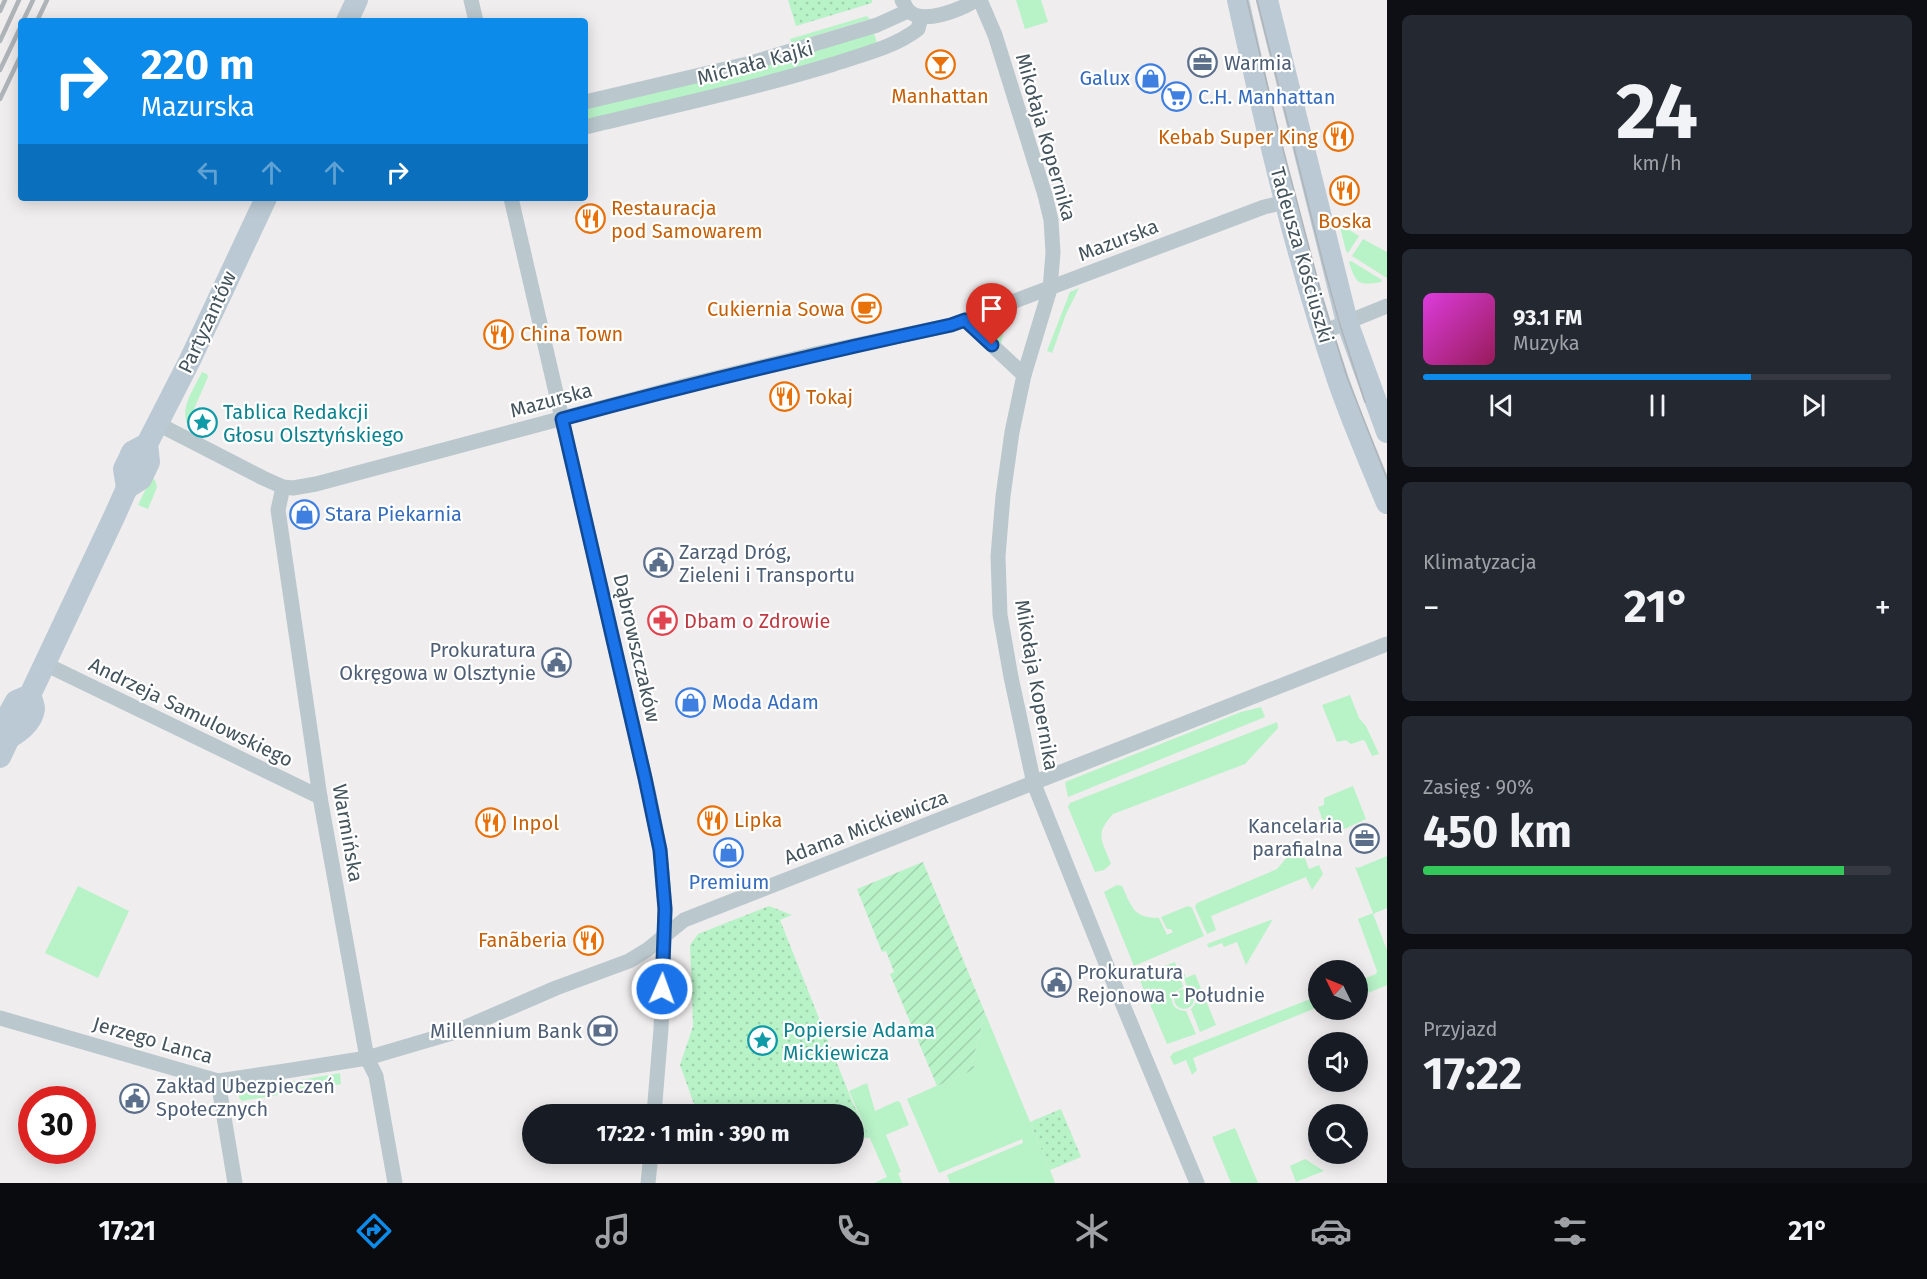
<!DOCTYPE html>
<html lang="pl">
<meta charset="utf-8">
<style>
:root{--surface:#171b24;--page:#242831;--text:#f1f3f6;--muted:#9ea1a6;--line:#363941;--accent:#0d8beb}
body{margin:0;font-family:"Fira Sans",sans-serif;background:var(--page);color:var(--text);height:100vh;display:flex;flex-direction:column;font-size:22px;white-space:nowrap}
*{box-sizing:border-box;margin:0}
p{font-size:20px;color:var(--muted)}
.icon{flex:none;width:33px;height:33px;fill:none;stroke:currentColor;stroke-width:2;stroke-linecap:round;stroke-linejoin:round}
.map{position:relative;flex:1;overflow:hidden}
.sheet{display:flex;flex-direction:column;gap:15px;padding:15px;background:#0d0f14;width:540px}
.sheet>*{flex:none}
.hud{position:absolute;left:18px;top:18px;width:570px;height:183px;border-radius:6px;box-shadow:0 3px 15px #0003;background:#0d8beb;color:#fff;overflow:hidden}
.needle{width:39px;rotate:313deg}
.buttons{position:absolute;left:1308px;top:960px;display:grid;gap:12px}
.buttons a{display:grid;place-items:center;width:60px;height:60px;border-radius:50%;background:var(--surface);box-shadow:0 3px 15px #0003;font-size:30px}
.speed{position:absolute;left:18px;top:1086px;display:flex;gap:12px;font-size:30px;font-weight:700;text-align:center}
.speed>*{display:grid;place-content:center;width:78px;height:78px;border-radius:50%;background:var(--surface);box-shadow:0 3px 15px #0003;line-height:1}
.speed .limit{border:9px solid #d22;background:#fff;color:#111}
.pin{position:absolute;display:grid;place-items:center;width:51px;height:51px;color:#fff;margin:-62px -26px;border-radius:50% 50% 50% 0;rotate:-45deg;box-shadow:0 0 6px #0007}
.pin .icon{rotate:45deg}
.me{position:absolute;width:66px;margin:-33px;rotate:2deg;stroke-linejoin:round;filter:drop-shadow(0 0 4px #0008)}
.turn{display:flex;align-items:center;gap:21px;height:126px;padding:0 24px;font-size:27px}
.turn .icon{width:78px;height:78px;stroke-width:2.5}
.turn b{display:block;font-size:42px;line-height:51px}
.lanes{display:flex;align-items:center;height:57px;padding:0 24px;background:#0003;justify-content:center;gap:30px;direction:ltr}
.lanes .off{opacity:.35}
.big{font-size:45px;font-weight:700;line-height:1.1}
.sheet .widget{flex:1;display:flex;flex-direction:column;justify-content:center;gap:9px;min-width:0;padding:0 21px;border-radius:9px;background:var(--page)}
.sheet .dial{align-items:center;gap:0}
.dial b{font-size:78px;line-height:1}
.song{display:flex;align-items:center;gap:18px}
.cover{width:72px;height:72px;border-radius:9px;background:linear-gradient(135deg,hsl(300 70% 55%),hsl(330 70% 35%))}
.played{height:6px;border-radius:3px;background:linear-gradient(90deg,var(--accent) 70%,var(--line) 70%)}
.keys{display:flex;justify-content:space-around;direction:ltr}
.heat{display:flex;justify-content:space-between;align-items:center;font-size:33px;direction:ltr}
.charge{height:9px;border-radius:4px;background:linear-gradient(90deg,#34c759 90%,var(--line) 0)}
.trip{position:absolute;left:522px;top:1104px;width:342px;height:60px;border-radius:30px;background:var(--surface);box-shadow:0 3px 15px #0003;font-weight:700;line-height:60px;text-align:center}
.tabs{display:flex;height:96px;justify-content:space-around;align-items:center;background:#090b0e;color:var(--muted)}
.tabs .icon{width:42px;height:42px}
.tabs .active{color:var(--accent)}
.tabs b{font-size:27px;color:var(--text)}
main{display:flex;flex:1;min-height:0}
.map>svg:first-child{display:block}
.grass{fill:#b8f2c7}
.park{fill:url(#park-dots)}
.garden{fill:url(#garden-furrows)}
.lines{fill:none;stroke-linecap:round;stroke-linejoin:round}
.street{stroke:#bac8ce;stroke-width:15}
.secondary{stroke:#bac9d3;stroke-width:22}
.tram{stroke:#afb4b9;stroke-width:1.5}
.rail{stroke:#afb4b9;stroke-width:4.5}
.route-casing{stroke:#114b97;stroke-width:15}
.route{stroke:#1a73e8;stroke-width:10}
.labels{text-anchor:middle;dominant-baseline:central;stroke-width:4.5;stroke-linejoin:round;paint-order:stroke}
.street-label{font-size:20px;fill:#44545c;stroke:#fff}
.service-label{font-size:20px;fill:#4e5e75;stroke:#fff;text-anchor:start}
.shop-label{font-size:20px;fill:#366cbe;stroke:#fff;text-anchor:start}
.food-label{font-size:20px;fill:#c56008;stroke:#fff;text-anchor:start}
.culture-label{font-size:20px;fill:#0d838f;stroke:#fff;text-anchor:start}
.health-label{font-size:20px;fill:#be3a42;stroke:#fff;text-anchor:start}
</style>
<main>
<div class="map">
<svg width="1387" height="1183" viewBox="0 0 1387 1183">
<defs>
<pattern id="park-dots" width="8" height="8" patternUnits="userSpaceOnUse" patternTransform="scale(1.5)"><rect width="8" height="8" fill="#b8f2c7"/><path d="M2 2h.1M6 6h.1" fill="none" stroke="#9fd1ad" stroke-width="1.8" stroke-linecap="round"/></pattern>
<pattern id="garden-furrows" width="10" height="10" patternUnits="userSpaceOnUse" patternTransform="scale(1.5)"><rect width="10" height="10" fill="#b8f2c7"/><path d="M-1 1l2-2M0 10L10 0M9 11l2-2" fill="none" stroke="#9fd1ad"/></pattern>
</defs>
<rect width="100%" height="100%" fill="#f0edee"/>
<g class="grass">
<polygon points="1016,0 1041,0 1048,22 1025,29"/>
<polygon points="867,16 870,19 791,43 790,39"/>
<polygon points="874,33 877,43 810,65 585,121 585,109"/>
<polygon points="1343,226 1359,236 1348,253 1346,251 1340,227"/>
<polygon points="1363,239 1387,252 1387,278 1352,256"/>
<path d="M1351 261 1382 280 1381 282C1358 286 1356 284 1349 262Z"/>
<polygon points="1079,288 1066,314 1052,353 1047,351 1070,292"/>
<polygon points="1008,313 1001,344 986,330 986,327 989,320"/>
<path d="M202 372 207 374 208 377 193 411 189 427C178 409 194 389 202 372Z"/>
<polygon points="151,478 155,480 157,487 148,509 138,505"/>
<polygon points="1350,695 1359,718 1366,726 1379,754 1372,756 1365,741 1363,740 1351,744 1346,740 1337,742 1322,705"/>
<polygon points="1261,707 1265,717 1068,797 1065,782 1241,712"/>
<path d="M1277 722 1278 728 1245 764 1113 814C1094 835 1102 840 1111 864L1104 870 1095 872 1068 807 1070 803Z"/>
<polygon points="1353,786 1366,819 1338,832 1326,830 1318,807 1324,805 1324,798"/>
<polygon points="1299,843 1309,869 1319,865 1323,874 1312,890 1306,877 1211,916 1216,930 1207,934 1195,907 1197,903 1277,869"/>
<polygon points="1387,856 1387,908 1373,914 1387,950 1387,985 1358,997 1358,981 1376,974 1377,971 1358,919 1373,913 1355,867 1358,868"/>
<path d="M1117 885 1122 886C1132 907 1133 918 1159 918L1167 935 1173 932 1171 929H1167L1161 917 1188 906 1192 908 1204 936 1134 966 1104 892Z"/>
<polygon points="78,886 129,911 98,978 45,953"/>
<polygon points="1273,919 1246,965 1237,942 1224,947 1222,943 1209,948 1207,944"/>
<polygon points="1179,961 1186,978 1195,974 1216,1025 1200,1032 1191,1009 1196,1003 1196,995 1187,987"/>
<path d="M1175 962 1183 987 1173 993C1169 1003 1175 1011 1186 1011L1196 1034 1167 1044 1138 976Z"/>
<circle cx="1184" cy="999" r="10"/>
<polygon points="1318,996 1318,1007 1193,1058 1197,1070 1192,1075 1186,1060 1174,1065 1170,1057 1173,1053"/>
<polygon points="985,1013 1050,1170 1055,1183 950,1183 947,1175 1023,1143 1022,1139 939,1173 907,1099 974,1069 972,1063"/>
<polygon points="340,1073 341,1084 242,1101 239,1098 240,1091"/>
<polygon points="867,1083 875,1111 897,1101 900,1102 909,1125 886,1135 901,1172 898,1173 902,1183 874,1183 887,1177 849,1091"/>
<polygon points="1235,1128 1258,1183 1231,1183 1212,1137"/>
<polygon points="1305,1159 1324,1171 1296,1182 1290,1166"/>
</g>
<g class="park">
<polygon points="788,0 872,0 872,3 796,26"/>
<polygon points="769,906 792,915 780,920 852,1101 870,1138 854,1137 854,1114 700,1114 694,1104 680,1065 693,1026 690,945 698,934"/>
<polygon points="1061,1109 1081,1157 1050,1170 1030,1122"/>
</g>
<polygon class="garden" points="923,862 985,1013 972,1063 975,1069 937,1086 890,974 894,972 886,951 882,952 857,889"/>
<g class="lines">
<g class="street">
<polyline points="471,0 476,21"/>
<path d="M902 0C904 3 905 6 907 9 921 27 961 9 976 0"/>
<polyline points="980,0 995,35 1045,195 1051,220 1053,253 1050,289 1024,375 1012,432 1003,496 998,556 1000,615 1011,677 1034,784 1113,981 1197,1183"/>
<polyline points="585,102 751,63 877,25 908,11"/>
<path d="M585 127C668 107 752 89 834 64 863 54 893 48 918 29L921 17"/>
<polyline points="511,198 649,795 660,850 665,909 661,1029 654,1114"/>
<polyline points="965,320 1024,375"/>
<polyline points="1323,332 1387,306"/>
<polyline points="158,424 263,478 283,487 293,488 316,484 687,385 819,353 951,325 1264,207 1286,202"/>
<polyline points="283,487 278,510 320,797 367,1058 376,1076 395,1183"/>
<polyline points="45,664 320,797"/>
<polyline points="0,1018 218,1081 292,1070 367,1058 452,1033 556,988 629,961 647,950 684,920 1387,644"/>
<polyline points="218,1081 235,1183"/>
<polyline points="648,1183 651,1154"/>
</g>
<g class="secondary">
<path d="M1238 0C1266 128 1296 256 1338 380 1352 421 1370 462 1387 503"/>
<polyline points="1267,0 1347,322 1387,432"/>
<polyline points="347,21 357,0"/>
<polyline points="127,488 141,479 149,462 147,444 190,360 266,198"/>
<path d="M9 738C19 732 32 723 34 709 34 705 31 698 30 695"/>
<polyline points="0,757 9,738 7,718 11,710 16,701 30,695 114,517 127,488 124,469 128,461 132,452 147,444"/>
</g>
<g class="tram">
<polyline points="1247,0 1276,122 1322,297 1347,377 1387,479"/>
<polyline points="1257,0 1324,267 1340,325 1365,402"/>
</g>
<g class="rail">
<polyline points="0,11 5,0"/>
<polyline points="23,21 33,0"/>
<polyline points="37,21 47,0"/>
<polyline points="0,41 19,0"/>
<polyline points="0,70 21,26"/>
<polyline points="0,99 21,55"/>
</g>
</g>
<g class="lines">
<defs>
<path id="route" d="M662 989 665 909 660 850 645 778 562 419C691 384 820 353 951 325L965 320 992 345"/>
</defs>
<use href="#route" class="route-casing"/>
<use href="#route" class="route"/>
</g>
<defs>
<symbol id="office-ring" viewBox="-11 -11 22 22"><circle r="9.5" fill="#fff" stroke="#5c6f8a" stroke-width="1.5"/><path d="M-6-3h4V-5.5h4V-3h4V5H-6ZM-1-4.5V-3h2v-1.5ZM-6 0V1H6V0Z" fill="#5c6f8a"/></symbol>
<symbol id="bar-ring" viewBox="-11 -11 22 22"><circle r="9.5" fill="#fff" stroke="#e8710a" stroke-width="1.5"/><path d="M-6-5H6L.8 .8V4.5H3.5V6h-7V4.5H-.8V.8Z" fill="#e8710a"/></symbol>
<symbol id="shop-ring" viewBox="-11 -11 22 22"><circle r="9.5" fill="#fff" stroke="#3f7fe0" stroke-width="1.5"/><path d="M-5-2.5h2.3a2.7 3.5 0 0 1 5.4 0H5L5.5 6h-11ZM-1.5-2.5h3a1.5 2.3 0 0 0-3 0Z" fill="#3f7fe0"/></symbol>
<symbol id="supermarket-ring" viewBox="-11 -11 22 22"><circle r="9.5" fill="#fff" stroke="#3f7fe0" stroke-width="1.5"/><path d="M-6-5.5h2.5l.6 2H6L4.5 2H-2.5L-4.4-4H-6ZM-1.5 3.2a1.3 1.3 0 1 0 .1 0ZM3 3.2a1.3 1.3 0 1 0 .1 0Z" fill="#3f7fe0"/></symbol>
<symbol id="restaurant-ring" viewBox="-11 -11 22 22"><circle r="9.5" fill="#fff" stroke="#e8710a" stroke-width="1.5"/><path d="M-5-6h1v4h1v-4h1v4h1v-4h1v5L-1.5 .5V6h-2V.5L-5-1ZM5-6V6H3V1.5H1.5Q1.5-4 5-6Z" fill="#e8710a"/></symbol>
<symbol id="cafe-ring" viewBox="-11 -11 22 22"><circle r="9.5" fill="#fff" stroke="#e8710a" stroke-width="1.5"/><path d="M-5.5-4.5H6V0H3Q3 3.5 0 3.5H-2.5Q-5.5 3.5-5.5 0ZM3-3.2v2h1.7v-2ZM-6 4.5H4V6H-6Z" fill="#e8710a"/></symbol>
<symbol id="sight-ring" viewBox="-11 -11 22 22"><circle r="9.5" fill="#fff" stroke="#0f9aa8" stroke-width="1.5"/><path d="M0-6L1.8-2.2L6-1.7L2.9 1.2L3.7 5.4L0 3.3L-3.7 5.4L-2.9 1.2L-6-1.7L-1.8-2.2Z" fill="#0f9aa8"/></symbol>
<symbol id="civic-ring" viewBox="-11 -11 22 22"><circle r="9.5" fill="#fff" stroke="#5c6f8a" stroke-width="1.5"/><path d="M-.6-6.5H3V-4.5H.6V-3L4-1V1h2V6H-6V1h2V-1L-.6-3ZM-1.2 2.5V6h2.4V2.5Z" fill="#5c6f8a"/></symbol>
<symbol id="pharmacy-ring" viewBox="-11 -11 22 22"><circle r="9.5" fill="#fff" stroke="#e0444e" stroke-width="1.5"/><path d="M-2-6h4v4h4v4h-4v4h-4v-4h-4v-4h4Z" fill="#e0444e"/></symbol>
<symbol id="bank-ring" viewBox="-11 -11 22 22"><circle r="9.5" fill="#fff" stroke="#5c6f8a" stroke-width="1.5"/><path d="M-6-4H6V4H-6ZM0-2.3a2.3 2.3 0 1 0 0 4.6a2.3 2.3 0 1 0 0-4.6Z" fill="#5c6f8a"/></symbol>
</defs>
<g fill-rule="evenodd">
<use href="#office-ring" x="1186" y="46" width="33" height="33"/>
<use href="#bar-ring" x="924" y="48" width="33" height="33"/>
<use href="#shop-ring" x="1134" y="62" width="33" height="33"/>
<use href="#supermarket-ring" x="1160" y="80" width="33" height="33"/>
<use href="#restaurant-ring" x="1322" y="120" width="33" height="33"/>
<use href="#restaurant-ring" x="1328" y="174" width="33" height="33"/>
<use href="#restaurant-ring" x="574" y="202" width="33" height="33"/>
<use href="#cafe-ring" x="850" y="292" width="33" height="33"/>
<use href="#restaurant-ring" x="482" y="318" width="33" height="33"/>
<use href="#restaurant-ring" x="768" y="380" width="33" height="33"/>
<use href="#sight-ring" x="186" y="406" width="33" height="33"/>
<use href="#shop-ring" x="288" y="498" width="33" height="33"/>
<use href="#civic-ring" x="642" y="546" width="33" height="33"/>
<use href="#pharmacy-ring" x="646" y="604" width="33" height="33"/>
<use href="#civic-ring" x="540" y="646" width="33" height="33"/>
<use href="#shop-ring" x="674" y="686" width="33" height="33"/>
<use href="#restaurant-ring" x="696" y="804" width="33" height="33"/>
<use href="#restaurant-ring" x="474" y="806" width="33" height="33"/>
<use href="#office-ring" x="1348" y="822" width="33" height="33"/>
<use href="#shop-ring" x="712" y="836" width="33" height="33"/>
<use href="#restaurant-ring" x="572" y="924" width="33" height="33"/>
<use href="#civic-ring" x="1040" y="966" width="33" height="33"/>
<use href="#bank-ring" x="586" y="1014" width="33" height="33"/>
<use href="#sight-ring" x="746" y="1024" width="33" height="33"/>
<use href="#civic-ring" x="118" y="1082" width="33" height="33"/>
</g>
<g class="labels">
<g class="street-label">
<text transform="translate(755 63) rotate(-15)">Michała Kajki</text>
<text transform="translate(1046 137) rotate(74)">Mikołaja Kopernika</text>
<text transform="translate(1118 240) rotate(-21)">Mazurska</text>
<text transform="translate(1302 255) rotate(74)">Tadeusza Kościuszki</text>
<text transform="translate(207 322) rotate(-65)">Partyzantów</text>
<text transform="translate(551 400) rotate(-15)">Mazurska</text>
<text transform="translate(637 648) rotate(77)">Dąbrowszczaków</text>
<text transform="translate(1037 685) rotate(80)">Mikołaja Kopernika</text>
<text transform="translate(191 712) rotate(26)">Andrzeja Samulowskiego</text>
<text transform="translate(866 827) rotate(-21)">Adama Mickiewicza</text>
<text transform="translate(348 833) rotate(80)">Warmińska</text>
<text transform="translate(153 1040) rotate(16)">Jerzego Lanca</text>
</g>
<g class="service-label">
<text x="1224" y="63">Warmia</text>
<text x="679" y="552">Zarząd Dróg,<tspan x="679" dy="23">Zieleni i Transportu</tspan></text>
<text x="536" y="650" text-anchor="end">Prokuratura<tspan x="536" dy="23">Okręgowa w Olsztynie</tspan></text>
<text x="1343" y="826" text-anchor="end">Kancelaria<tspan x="1343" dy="23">parafialna</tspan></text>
<text x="1077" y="972">Prokuratura<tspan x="1077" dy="23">Rejonowa - Południe</tspan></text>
<text x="582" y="1031" text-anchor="end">Millennium Bank</text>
<text x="156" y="1086">Zakład Ubezpieczeń<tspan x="156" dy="23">Społecznych</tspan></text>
</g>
<g class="shop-label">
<text x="1130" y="78" text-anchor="end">Galux</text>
<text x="1198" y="97">C.H. Manhattan</text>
<text x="325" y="514">Stara Piekarnia</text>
<text x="712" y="702">Moda Adam</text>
<text x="729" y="882" text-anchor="middle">Premium</text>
</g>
<g class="food-label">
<text x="940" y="96" text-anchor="middle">Manhattan</text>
<text x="1318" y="137" text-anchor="end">Kebab Super King</text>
<text x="611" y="208">Restauracja<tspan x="611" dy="23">pod Samowarem</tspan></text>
<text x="1345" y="221" text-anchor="middle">Boska</text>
<text x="845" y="309" text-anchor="end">Cukiernia Sowa</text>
<text x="520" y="334">China Town</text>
<text x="806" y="397">Tokaj</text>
<text x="734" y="820">Lipka</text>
<text x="512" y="823">Inpol</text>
<text x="567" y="940" text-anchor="end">Fanãberia</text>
</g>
<g class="culture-label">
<text x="223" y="412">Tablica Redakcji<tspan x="223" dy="23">Głosu Olsztyńskiego</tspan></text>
<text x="783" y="1030">Popiersie Adama<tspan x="783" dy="23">Mickiewicza</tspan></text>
</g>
<g class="health-label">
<text x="684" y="621">Dbam o Zdrowie</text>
</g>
</g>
</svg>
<div class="buttons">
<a><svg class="needle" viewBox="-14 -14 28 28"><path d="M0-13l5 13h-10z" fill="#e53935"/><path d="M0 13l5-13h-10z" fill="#9ea1a6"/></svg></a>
<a><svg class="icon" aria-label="sound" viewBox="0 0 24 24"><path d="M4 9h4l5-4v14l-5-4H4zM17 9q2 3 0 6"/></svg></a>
<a><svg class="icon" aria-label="search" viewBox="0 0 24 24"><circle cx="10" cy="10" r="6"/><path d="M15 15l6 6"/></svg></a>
</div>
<div class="speed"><div class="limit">30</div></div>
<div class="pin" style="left:992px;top:345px;background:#d93025"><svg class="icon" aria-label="arrive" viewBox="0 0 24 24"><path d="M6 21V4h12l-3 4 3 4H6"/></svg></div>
<svg class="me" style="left:662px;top:989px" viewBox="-20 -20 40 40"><circle r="17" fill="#1a73e8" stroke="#fff" stroke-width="3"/><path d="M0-11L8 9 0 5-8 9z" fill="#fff"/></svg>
<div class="trip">17:22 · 1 min · 390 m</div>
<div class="hud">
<div class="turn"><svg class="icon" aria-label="right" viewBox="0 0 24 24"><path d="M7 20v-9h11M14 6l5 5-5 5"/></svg><div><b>220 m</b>Mazurska</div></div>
<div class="lanes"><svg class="icon off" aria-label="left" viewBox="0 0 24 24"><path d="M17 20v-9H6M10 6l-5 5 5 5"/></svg><svg class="icon off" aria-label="ahead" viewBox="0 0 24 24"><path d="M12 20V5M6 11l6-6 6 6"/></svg><svg class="icon off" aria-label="ahead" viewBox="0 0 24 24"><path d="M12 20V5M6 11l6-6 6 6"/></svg><svg class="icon" aria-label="right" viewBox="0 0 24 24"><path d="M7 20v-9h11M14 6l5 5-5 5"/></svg></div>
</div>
</div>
<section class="sheet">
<div class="widget dial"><b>24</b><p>km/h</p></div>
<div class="widget">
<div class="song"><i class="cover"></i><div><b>93.1 FM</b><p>Muzyka</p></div></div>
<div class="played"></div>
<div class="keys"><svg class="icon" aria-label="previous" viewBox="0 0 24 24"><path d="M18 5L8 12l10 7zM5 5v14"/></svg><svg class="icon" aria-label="pause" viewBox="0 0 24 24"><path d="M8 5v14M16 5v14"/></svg><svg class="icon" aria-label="next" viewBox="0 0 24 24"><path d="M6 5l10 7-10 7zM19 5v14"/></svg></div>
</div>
<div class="widget"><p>Klimatyzacja</p>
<div class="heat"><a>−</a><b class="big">21°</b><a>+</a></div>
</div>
<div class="widget"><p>Zasięg · 90%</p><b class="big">450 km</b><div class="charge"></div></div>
<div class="widget"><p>Przyjazd</p><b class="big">17:22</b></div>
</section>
</main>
<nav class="tabs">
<b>17:21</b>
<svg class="icon active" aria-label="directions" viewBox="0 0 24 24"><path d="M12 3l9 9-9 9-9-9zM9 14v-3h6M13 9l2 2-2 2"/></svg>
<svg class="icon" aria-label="music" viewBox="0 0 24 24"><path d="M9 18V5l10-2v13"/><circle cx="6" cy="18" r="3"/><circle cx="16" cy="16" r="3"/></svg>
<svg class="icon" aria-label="phone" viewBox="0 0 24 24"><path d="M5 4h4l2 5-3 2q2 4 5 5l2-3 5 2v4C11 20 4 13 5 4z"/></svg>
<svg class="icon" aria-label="climate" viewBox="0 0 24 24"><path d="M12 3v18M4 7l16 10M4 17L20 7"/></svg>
<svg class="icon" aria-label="car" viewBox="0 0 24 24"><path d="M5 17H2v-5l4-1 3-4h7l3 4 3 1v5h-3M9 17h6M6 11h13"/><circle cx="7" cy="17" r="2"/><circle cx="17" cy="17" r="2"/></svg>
<svg class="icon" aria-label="filters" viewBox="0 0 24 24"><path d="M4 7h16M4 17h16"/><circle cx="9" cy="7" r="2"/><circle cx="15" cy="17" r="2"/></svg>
<b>21°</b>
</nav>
